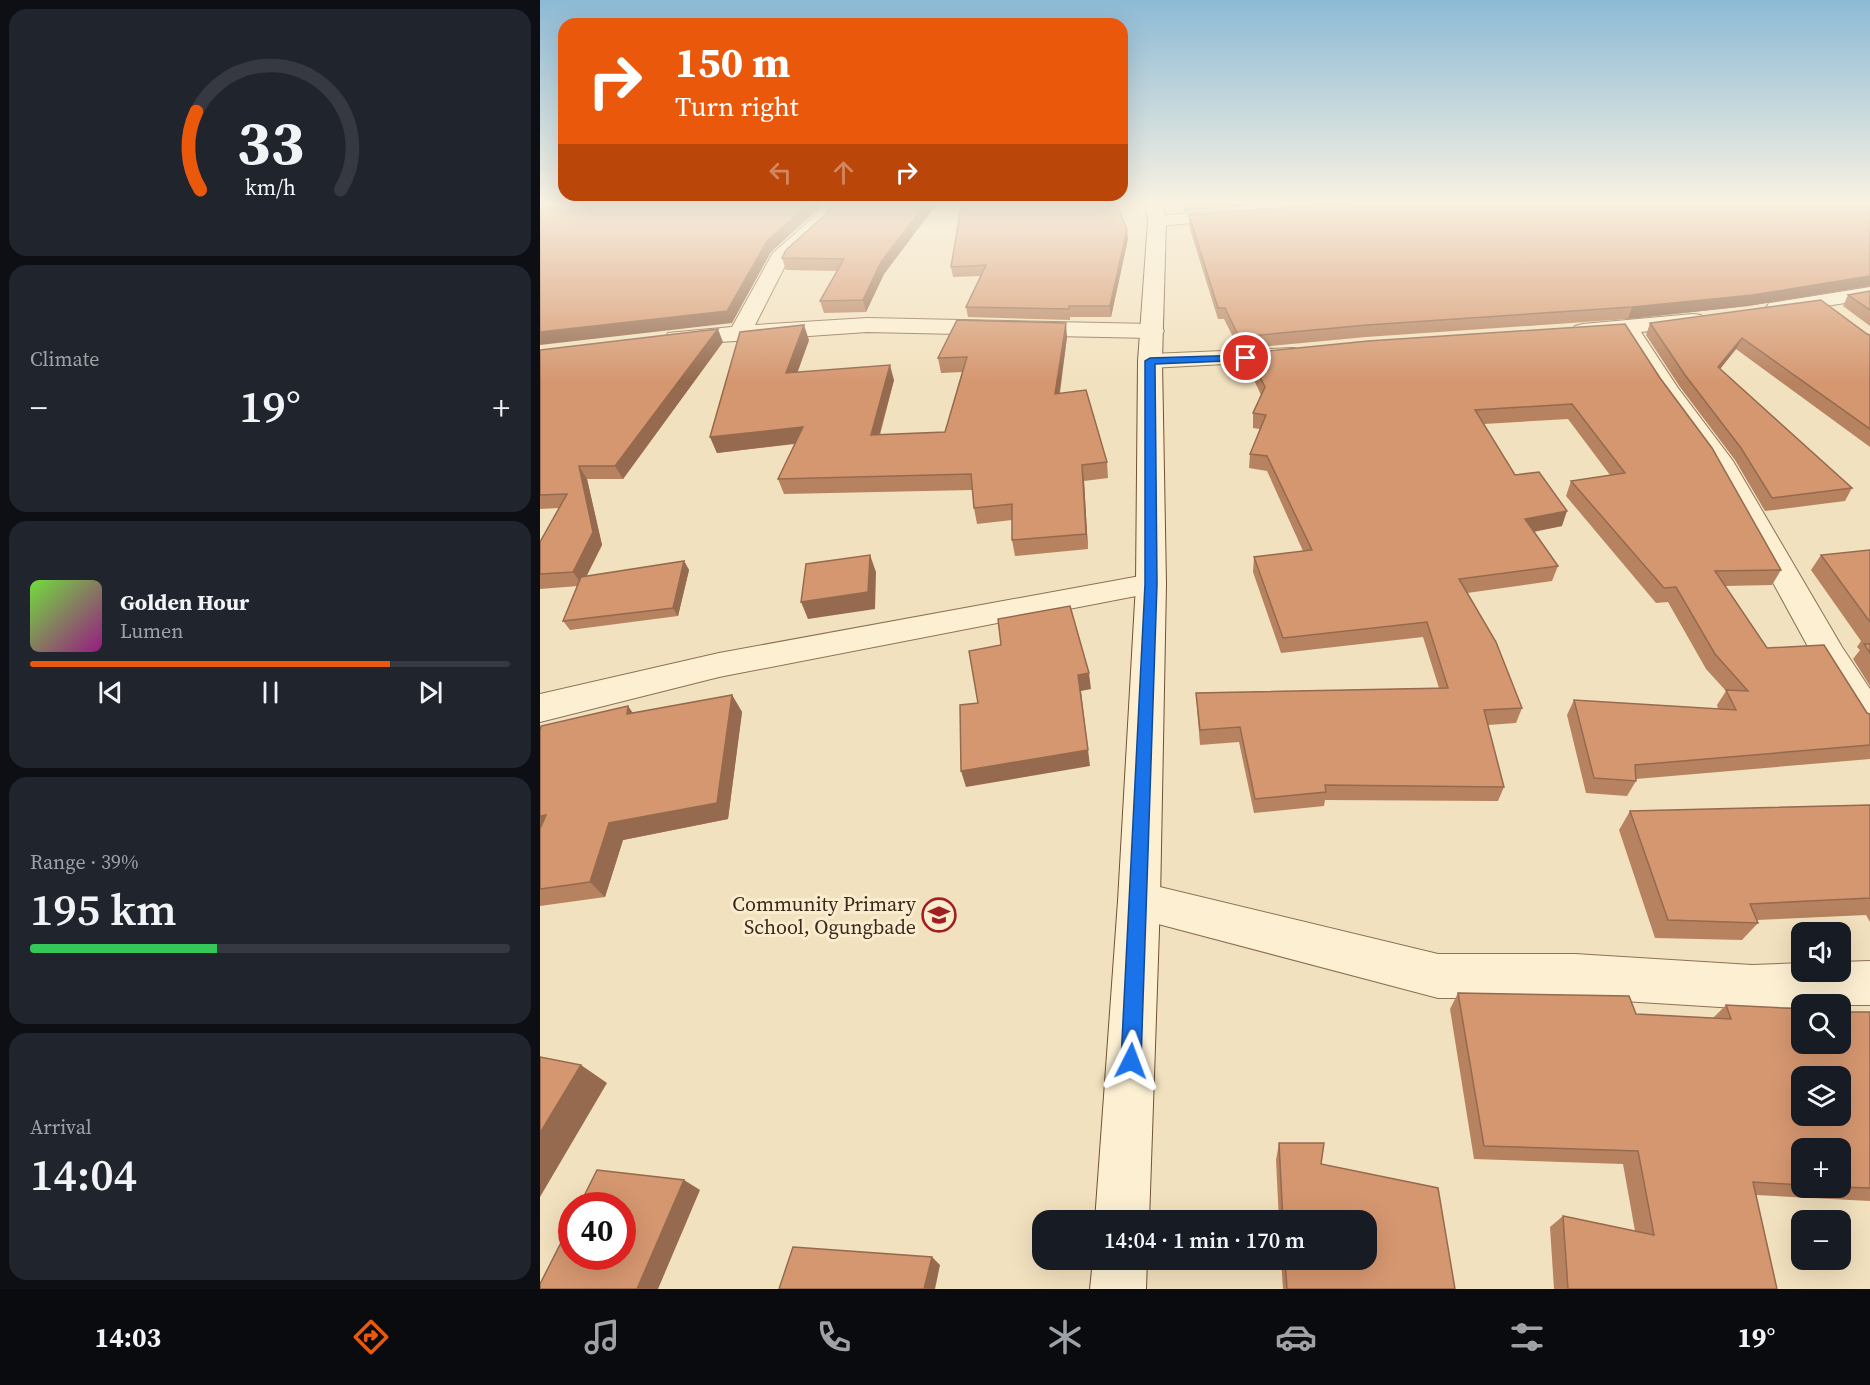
<!DOCTYPE html>
<meta charset="utf-8">
<style>
:root{--surface:#171b24;--page:#20242c;--text:#f1f3f6;--muted:#9ea1a6;--line:#363941;--accent:#ea580c}
body{margin:0;font-family:"Source Serif 4",serif;background:var(--page);color:var(--text);height:100vh;display:flex;flex-direction:column;font-size:22px;white-space:nowrap}
*{box-sizing:border-box;margin:0}
p{font-size:20px;color:var(--muted)}
.icon{flex:none;width:33px;height:33px;fill:none;stroke:currentColor;stroke-width:2;stroke-linecap:round;stroke-linejoin:round}
.map{position:relative;flex:1;overflow:hidden}
.sheet{display:flex;flex-direction:column;gap:9px;padding:9px;background:#0d0f14;width:540px}
.sheet>*{flex:none}
.guide{position:absolute;left:18px;top:18px;width:570px;height:183px;border-radius:18px;box-shadow:0 6px 24px #0002;background:#ea580c;color:#fff;overflow:hidden}
.controls{position:absolute;left:1251px;top:922px;display:grid;gap:12px}
.controls a{display:grid;place-items:center;width:60px;height:60px;border-radius:12px;background:var(--surface);box-shadow:0 6px 24px #0002;font-size:30px}
.speed{position:absolute;left:18px;top:1192px;display:flex;gap:12px;font-size:30px;font-weight:700;text-align:center}
.speed>*{display:grid;place-content:center;width:78px;height:78px;border-radius:50%;background:var(--surface);box-shadow:0 6px 24px #0002;line-height:1}
.speed .limit{border:9px solid #d22;background:#fff;color:#111}
.pin{position:absolute;display:grid;place-items:center;width:51px;height:51px;color:#fff;margin:-26px;border:3px solid #fff;border-radius:50%;box-shadow:0 2px 6px #0007}
.me{position:absolute;width:66px;margin:-33px;rotate:3deg;stroke-linejoin:round;filter:drop-shadow(0 0 4px #0008)}
.turn{display:flex;align-items:center;gap:21px;height:126px;padding:0 18px;font-size:27px}
.turn .icon{width:78px;height:78px;stroke-width:2.5}
.turn b{display:block;font-size:42px;line-height:51px}
.lanes{display:flex;align-items:center;height:57px;padding:0 18px;background:#0003;justify-content:center;gap:30px;direction:ltr}
.lanes .off{opacity:.35}
.big{font-size:45px;font-weight:600;line-height:1.1}
.sheet .widget{flex:1;display:flex;flex-direction:column;justify-content:center;gap:9px;min-width:0;padding:0 21px;border-radius:18px;background:var(--page)}
.sheet .dial{align-items:center;gap:0}
.dial svg{height:156px;overflow:visible;fill:none;stroke:var(--line);stroke-width:7;stroke-linecap:round;text-anchor:middle}
.dial text{fill:var(--text);stroke:none}
.song{display:flex;align-items:center;gap:18px}
.cover{width:72px;height:72px;border-radius:9px;background:linear-gradient(135deg,hsl(100 70% 55%),hsl(310 70% 35%))}
.played{height:6px;border-radius:3px;background:linear-gradient(90deg,var(--accent) 75%,var(--line) 75%)}
.keys{display:flex;justify-content:space-around;direction:ltr}
.heat{display:flex;justify-content:space-between;align-items:center;font-size:33px;direction:ltr}
.charge{height:9px;border-radius:4px;background:linear-gradient(90deg,#34c759 39%,var(--line) 0)}
.trip{position:absolute;left:492px;top:1210px;width:345px;height:60px;border-radius:18px;background:var(--surface);box-shadow:0 6px 24px #0002;font-weight:600;line-height:60px;text-align:center}
.tabs{display:flex;height:96px;justify-content:space-around;align-items:center;background:#090b0e;color:var(--muted)}
.tabs .icon{width:42px;height:42px}
.tabs .current{color:var(--accent)}
.tabs b{font-size:27px;color:var(--text)}
main{display:flex;flex:1;min-height:0}
.map>svg:first-child{display:block}
.lines{fill:none;stroke-linecap:round;stroke-linejoin:round}
.street-casing{stroke:#8d7155;stroke-width:2}
.secondary-casing{stroke:#6f5238;stroke-width:2}
.street{fill:#fcefd2;fill-rule:evenodd}
.secondary{fill:#fcefd2;fill-rule:evenodd}
.wall{fill:#b78260;fill-rule:evenodd}
.shaded-wall{fill:#956a4e}
.building{fill:#d59770;stroke:#956a4e;stroke-width:1.5;fill-rule:evenodd}
.route{fill:#1a73e8;stroke:#114b97;stroke-width:1.5}
.labels{text-anchor:middle;dominant-baseline:central;stroke-width:6;stroke-linejoin:round;paint-order:stroke}
.near-poi-label{font-size:20px;fill:#3b2a1b;stroke:#f9eccf;text-anchor:end}
</style>
<main>
<section class="sheet">
<div class="widget dial"><svg viewBox="0 0 100 80">
<path d="M14 69A42 42 0 1 1 86 69"/>
<path d="M14 69A42 42 0 0 1 12 29" stroke="#ea580c"/>
<text x="50" y="56" font-size="32" font-weight="700">33</text>
<text x="50" y="72" font-size="11">km/h</text>
</svg></div>
<div class="widget"><p>Climate</p>
<div class="heat"><a>−</a><b class="big">19°</b><a>+</a></div>
</div>
<div class="widget">
<div class="song"><i class="cover"></i><div><b>Golden Hour</b><p>Lumen</p></div></div>
<div class="played"></div>
<div class="keys"><svg class="icon" aria-label="previous" viewBox="0 0 24 24"><path d="M18 5L8 12l10 7zM5 5v14"/></svg><svg class="icon" aria-label="pause" viewBox="0 0 24 24"><path d="M8 5v14M16 5v14"/></svg><svg class="icon" aria-label="next" viewBox="0 0 24 24"><path d="M6 5l10 7-10 7zM19 5v14"/></svg></div>
</div>
<div class="widget"><p>Range · 39%</p><b class="big">195 km</b><div class="charge"></div></div>
<div class="widget"><p>Arrival</p><b class="big">14:04</b></div>
</section>
<div class="map">
<svg width="1330" height="1289" viewBox="0 0 1330 1289">
<rect width="100%" height="100%" fill="#f2e1be"/>
<g class="lines">
<defs>
<g id="street">
<polygon points="286,201 304,201 286,225 248,260 215,325 327,318 613,324 621,326 624,331 621,336 613,338 327,332 136,345 128,343 125,338 128,333 192,327 233,253 274,217"/>
<polygon points="692,210 701,215 698,219 617,226 608,221 617,216"/>
<polygon points="1330,287 1330,299 1237,314 1229,313 1226,308 1229,303 1237,302"/>
<polygon points="1153,314 1161,315 1164,320 1161,325 1101,332 1138,388 1193,461 1302,647 1330,689 1330,731 1317,727 1278,665 1167,462 1116,391 1081,334 1043,338 1035,336 1032,331 1035,326 1043,324"/>
<polygon points="753,348 761,350 764,355 761,360 610,368 602,366 598,361 602,356 610,354"/>
<polygon points="611,574 622,577 626,584 622,591 179,677 0,722 0,694 179,653"/>
<polygon points="599,882 898,954 1035,954 1212,965 1262,963 1262,972 1300,972 1300,962 1330,961 1330,1005 1262,1005 1262,1007 1212,1009 1035,998 898,998 584,915 578,901 584,887"/>
</g>
<g id="secondary">
<polygon points="605,201 623,201 626,221 622,361 626,584 620,901 609,1221 555,1221 578,901 596,584 598,361 608,221"/>
<polygon points="553,1260 607,1260 606,1289 550,1289"/>
</g>
</defs>
<use href="#street" class="street-casing"/>
<use href="#secondary" class="secondary-casing"/>
<use href="#street" class="street"/>
<use href="#secondary" class="secondary"/>
</g>
<g class="wall">
<polygon points="295,201 399,201 344,274 326,312 284,313 280,301 297,271 246,270 242,258 285,215"/>
<polygon points="641,201 768,201 644,211"/>
<polygon points="1330,201 1330,286 1208,306 1088,319 826,337 699,349 684,319 678,319 649,226 649,215"/>
<polygon points="588,239 571,317 530,317 530,320 428,317 426,307 441,276 413,277 411,267"/>
<polygon points="1330,291 1330,326 1303,306 1308,295"/>
<polygon points="1110,323 1330,335 1330,447 1196,349 1180,369 1312,488 1305,501 1225,511 1195,460 1140,387 1106,335"/>
<polygon points="1085,324 1241,570 1232,585 1185,586 1227,648 1327,713 1330,714 1330,759 1096,779 1096,781 1087,796 1046,793 1027,715 1034,700 1178,709 1177,705 1186,691 1166,669 1128,602 1116,603 1026,496 1031,481 1070,475 1028,419 944,424 975,475 1022,526 994,532 1018,566 1012,581 927,593 982,708 976,723 948,725 964,787 958,801 785,800 784,806 714,813 699,742 660,745 657,708 656,693 899,688 883,637 741,653 713,572 714,557 763,551 727,471 709,468 710,454 720,429 713,428 713,413 721,395 708,367 708,353"/>
<polygon points="527,337 520,393 567,462 568,478 544,481 548,549 475,556 472,540 472,520 437,524 434,508 432,490 244,494 238,479 255,444 177,453 170,437 269,340 257,372 354,380 340,435 405,432 422,372 401,373 398,358"/>
<polygon points="183,342 83,479 47,479 62,545 46,577 144,561 149,570 138,616 30,630 23,621 38,586 0,589 0,542 19,508 0,509 0,350"/>
<polygon points="1330,550 1330,686 1313,659 1320,650 1317,647 1321,641 1271,570 1281,555"/>
<polygon points="192,695 202,712 188,819 83,840 65,897 0,906 0,732 93,713"/>
<polygon points="1330,805 1330,922 1326,915 1217,920 1218,923 1202,940 1115,938 1079,830 1090,811"/>
<path d="M918 993 1096 1014 1173 1018 1186 1005 1262 1044 1330 1012V1201L1216 1195 1237 1289H1014L1010 1227 1023 1216 1095 1231 1083 1164 934 1159 910 1009ZM1262 1149H1300V1188H1262Z"/>
<polygon points="739,1143 915,1289 743,1289 741,1260 826,1260 826,1221 739,1221 736,1160"/>
</g>
<g class="shaded-wall">
<polygon points="272,201 284,201 272,215 231,252 192,323 0,345 0,332 227,241"/>
<polygon points="388,201 399,201 344,274 326,312 323,300 341,262"/>
<polygon points="644,201 768,201 644,211"/>
<polygon points="587,229 588,239 571,317 570,306"/>
<polygon points="1330,276 1330,286 1208,306 1088,319 1092,307"/>
<polygon points="526,323 527,337 517,409 515,394"/>
<polygon points="264,325 269,340 252,388 246,373"/>
<polygon points="178,329 183,342 83,479 75,466"/>
<polygon points="1202,338 1196,349 1172,379 1178,367"/>
<polygon points="350,365 354,380 335,450 331,435"/>
<polygon points="263,427 268,442 177,453 170,437"/>
<polygon points="542,465 544,481 548,549 546,534"/>
<polygon points="39,466 47,479 62,545 42,585 33,572"/>
<polygon points="1027,511 1022,526 980,534 985,519"/>
<polygon points="330,555 336,572 335,609 268,619 261,602"/>
<polygon points="144,561 149,570 138,616 133,608"/>
<polygon points="549,673 551,689 541,691 550,766 426,787 421,771 538,675"/>
<polygon points="192,695 202,712 188,819 83,840 65,897 50,882 69,823"/>
<polygon points="88,706 100,723 87,714"/>
<polygon points="6,815 0,836 0,816"/>
<polygon points="41,1065 67,1083 0,1197 0,1133"/>
<polygon points="144,1180 160,1190 118,1289 97,1289"/>
<polygon points="392,1257 400,1265 395,1289 384,1289"/>
</g>
<g class="building">
<polygon points="0,201 272,201 227,241 187,311 0,332"/>
<polygon points="295,201 388,201 341,262 323,300 280,301 304,259 242,258 246,250 285,215"/>
<polygon points="422,201 575,201 587,229 570,306 529,306 529,309 426,307 446,265 411,267"/>
<polygon points="827,201 1330,201 1330,276 1213,295 1092,307 827,325 699,337 685,308 678,308 649,215"/>
<polygon points="1330,291 1330,310 1308,295"/>
<polygon points="1281,300 1327,334 1330,335 1330,429 1202,338 1178,367 1312,488 1232,498 1201,448 1145,375 1110,323"/>
<polygon points="417,320 526,323 515,394 546,390 567,462 542,465 546,534 472,540 472,504 434,508 431,474 238,479 263,427 170,437 200,332 264,325 246,373 350,365 331,435 405,432 427,357 398,358"/>
<polygon points="1085,324 1120,378 1172,448 1241,570 1175,571 1227,648 1284,645 1327,713 1330,714 1330,745 1095,765 1096,781 1054,778 1034,700 1196,710 1186,690 1208,691 1175,654 1136,587 1124,588 1031,481 1085,473 1032,404 935,410 975,475 999,472 1027,511 985,519 1018,566 919,579 956,642 982,708 944,710 964,787 785,785 786,792 715,799 700,727 660,730 656,693 908,688 887,622 743,638 714,557 772,550 727,456 710,454 726,415 713,413 725,387 708,353 828,341"/>
<polygon points="178,329 75,466 39,466 53,532 33,572 0,574 0,542 27,494 0,495 0,350"/>
<polygon points="1330,550 1330,622 1281,555"/>
<polygon points="330,555 328,592 261,602 266,564"/>
<polygon points="144,561 133,608 23,621 41,577"/>
<polygon points="530,606 549,673 538,675 548,750 421,771 420,705 438,703 429,651 461,645 458,619"/>
<polygon points="1324,644 1330,644 1330,653"/>
<polygon points="192,695 177,803 69,823 50,882 0,889 0,829 6,815 0,816 0,732 1,726 88,706 87,714"/>
<polygon points="1330,805 1330,898 1210,904 1218,923 1128,920 1090,811"/>
<path d="M918 993 1089 996 1096 1014 1191 1019 1186 1005 1262 1009V1044H1300V1012H1330V1188L1300 1187V1149H1262V1185L1213 1182 1237 1289H1028L1023 1216 1114 1235 1098 1151 944 1146ZM1262 1077H1300V1116H1262Z"/>
<polygon points="0,1057 41,1065 0,1133"/>
<polygon points="739,1143 784,1143 781,1164 898,1188 915,1289 747,1289 745,1260 826,1260 826,1221 743,1221"/>
<polygon points="57,1170 144,1180 97,1289 0,1289 0,1284 32,1221 32,1257 82,1257 82,1206 39,1206"/>
<polygon points="253,1247 392,1257 384,1289 239,1289"/>
</g>
<linearGradient id="sky" x2="0" y2="1"><stop stop-color="#8cbad5"/><stop offset="0.53" stop-color="#f9f2e2"/><stop offset="1" stop-color="#f9f2e2" stop-opacity="0"/></linearGradient>
<rect width="1330" height="382" fill="url(#sky)"/>
<polygon class="route" points="706,355 711,358 709,360 615,364 617,584 601,1061 598,1068 591,1071 584,1068 581,1061 605,584 605,361 610,358"/>
<defs>
<symbol id="school-ring" viewBox="-11 -11 22 22"><circle r="9.5" fill="#f9eccf" stroke="#a21e23" stroke-width="1.5"/><path d="M0-5L7-2L0 1L-7-2ZM-4 1L0 2.5L4 1V4Q0 6-4 4Z" fill="#a21e23"/></symbol>
</defs>
<g fill-rule="evenodd">
<use href="#school-ring" x="380" y="896" width="38" height="38"/>
</g>
<g class="labels">
<g class="near-poi-label">
<text x="376" y="904">Community Primary<tspan x="376" dy="23">School, Ogungbade</tspan></text>
</g>
</g>
</svg>
<div class="controls">
<a><svg class="icon" aria-label="sound" viewBox="0 0 24 24"><path d="M4 9h4l5-4v14l-5-4H4zM17 9q2 3 0 6"/></svg></a>
<a><svg class="icon" aria-label="search" viewBox="0 0 24 24"><circle cx="10" cy="10" r="6"/><path d="M15 15l6 6"/></svg></a>
<a><svg class="icon" aria-label="layers" viewBox="0 0 24 24"><path d="M12 4l9 5-9 5-9-5zM3 14l9 5 9-5"/></svg></a>
<a>+</a>
<a>−</a>
</div>
<div class="speed"><div class="limit">40</div></div>
<div class="pin" style="left:706px;top:358px;background:#d93025"><svg class="icon" aria-label="arrive" viewBox="0 0 24 24"><path d="M6 21V4h12l-3 4 3 4H6"/></svg></div>
<svg class="me" style="left:591px;top:1061px" viewBox="-20 -20 40 40"><path d="M0-17L14 15 0 8-14 15z" fill="#1a73e8" stroke="#fff" stroke-width="4"/></svg>
<div class="trip">14:04 · 1 min · 170 m</div>
<div class="guide">
<div class="turn"><svg class="icon" aria-label="right" viewBox="0 0 24 24"><path d="M7 20v-9h11M14 6l5 5-5 5"/></svg><div><b>150 m</b>Turn right</div></div>
<div class="lanes"><svg class="icon off" aria-label="left" viewBox="0 0 24 24"><path d="M17 20v-9H6M10 6l-5 5 5 5"/></svg><svg class="icon off" aria-label="ahead" viewBox="0 0 24 24"><path d="M12 20V5M6 11l6-6 6 6"/></svg><svg class="icon" aria-label="right" viewBox="0 0 24 24"><path d="M7 20v-9h11M14 6l5 5-5 5"/></svg></div>
</div>
</div>
</main>
<nav class="tabs">
<b>14:03</b>
<svg class="icon current" aria-label="directions" viewBox="0 0 24 24"><path d="M12 3l9 9-9 9-9-9zM9 14v-3h6M13 9l2 2-2 2"/></svg>
<svg class="icon" aria-label="music" viewBox="0 0 24 24"><path d="M9 18V5l10-2v13"/><circle cx="6" cy="18" r="3"/><circle cx="16" cy="16" r="3"/></svg>
<svg class="icon" aria-label="phone" viewBox="0 0 24 24"><path d="M5 4h4l2 5-3 2q2 4 5 5l2-3 5 2v4C11 20 4 13 5 4z"/></svg>
<svg class="icon" aria-label="climate" viewBox="0 0 24 24"><path d="M12 3v18M4 7l16 10M4 17L20 7"/></svg>
<svg class="icon" aria-label="car" viewBox="0 0 24 24"><path d="M5 17H2v-5l4-1 3-4h7l3 4 3 1v5h-3M9 17h6M6 11h13"/><circle cx="7" cy="17" r="2"/><circle cx="17" cy="17" r="2"/></svg>
<svg class="icon" aria-label="filters" viewBox="0 0 24 24"><path d="M4 7h16M4 17h16"/><circle cx="9" cy="7" r="2"/><circle cx="15" cy="17" r="2"/></svg>
<b>19°</b>
</nav>
